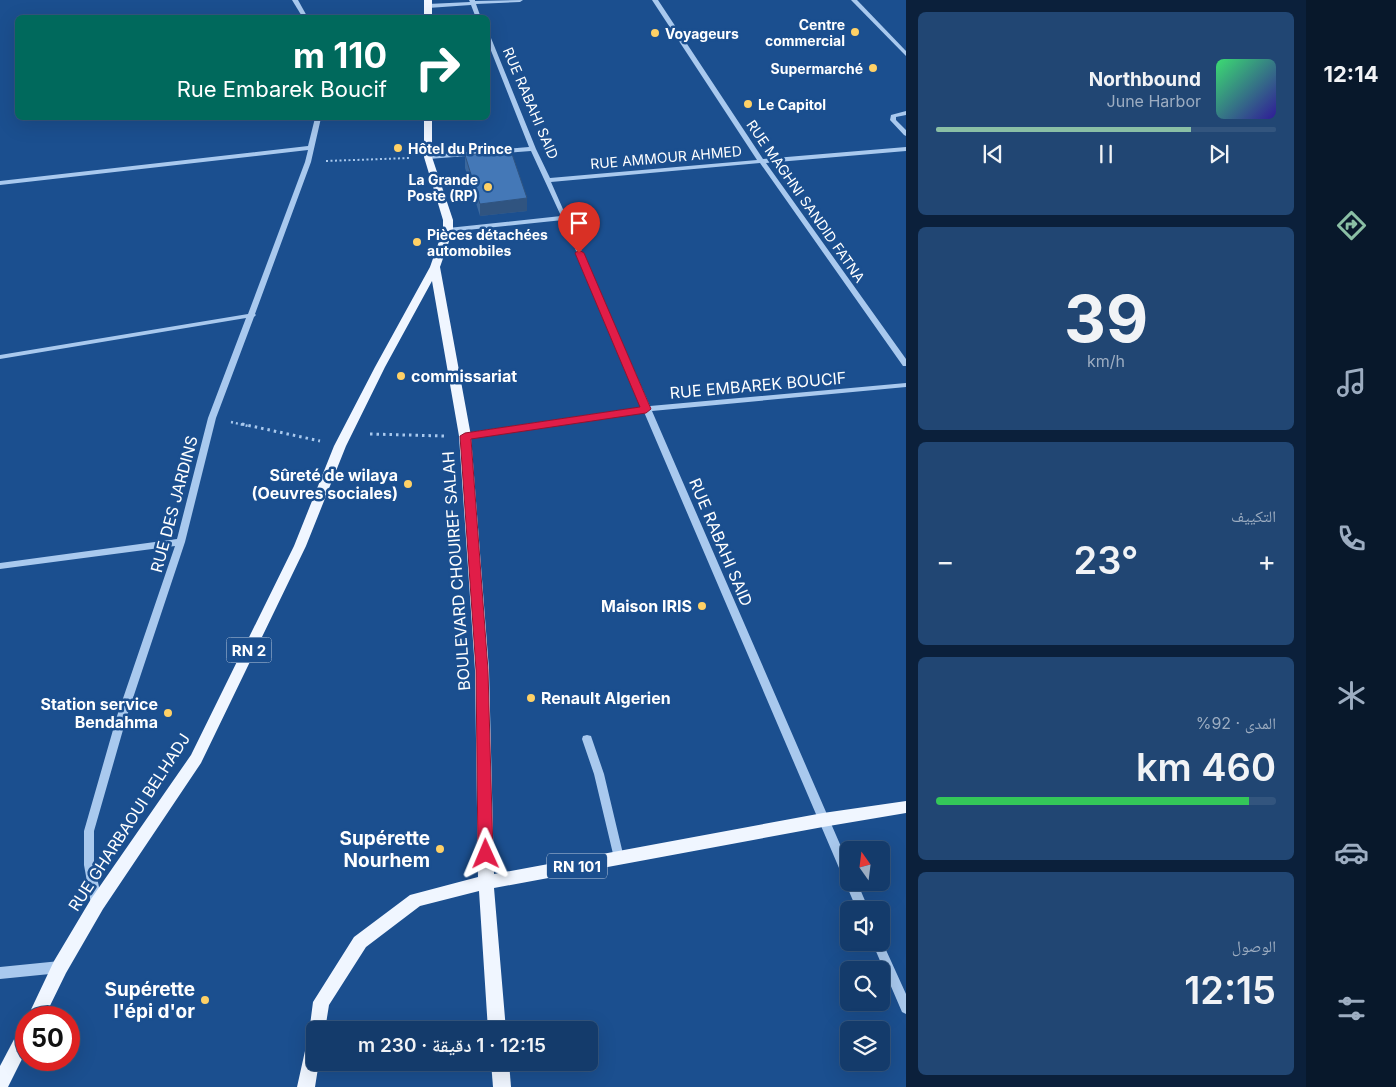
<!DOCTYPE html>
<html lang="ar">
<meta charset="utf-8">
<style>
:root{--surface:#143b6b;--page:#214673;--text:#f1f3f6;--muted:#9dadc1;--line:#33557e;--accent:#8abfa5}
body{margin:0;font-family:Inter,"Noto Naskh Arabic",sans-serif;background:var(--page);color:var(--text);direction:rtl;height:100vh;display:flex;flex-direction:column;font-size:19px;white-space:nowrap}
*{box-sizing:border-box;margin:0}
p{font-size:16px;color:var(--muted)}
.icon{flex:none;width:28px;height:28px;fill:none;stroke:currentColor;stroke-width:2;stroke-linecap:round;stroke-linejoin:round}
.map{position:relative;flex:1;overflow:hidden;direction:ltr}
.details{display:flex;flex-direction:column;gap:12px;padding:12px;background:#0b203b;width:400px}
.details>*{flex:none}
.guide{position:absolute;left:15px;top:15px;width:475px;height:105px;border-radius:8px;box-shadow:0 5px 20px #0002,0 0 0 1px var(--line);direction:rtl;background:#00695c;color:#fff;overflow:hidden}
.needle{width:32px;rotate:346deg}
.fabs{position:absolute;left:840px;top:841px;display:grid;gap:10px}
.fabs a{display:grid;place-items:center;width:50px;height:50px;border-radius:8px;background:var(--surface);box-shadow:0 5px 20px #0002,0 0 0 1px var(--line);font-size:25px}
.speed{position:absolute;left:15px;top:1006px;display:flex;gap:10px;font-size:25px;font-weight:700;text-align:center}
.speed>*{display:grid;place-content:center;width:65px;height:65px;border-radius:50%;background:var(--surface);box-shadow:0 5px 20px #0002,0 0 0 1px var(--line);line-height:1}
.speed .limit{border:8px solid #d22;background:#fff;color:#111}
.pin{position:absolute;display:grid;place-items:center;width:42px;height:42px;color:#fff;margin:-51px -21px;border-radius:50% 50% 50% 0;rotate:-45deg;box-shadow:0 0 5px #0007}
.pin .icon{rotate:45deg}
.me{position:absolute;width:55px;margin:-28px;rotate:359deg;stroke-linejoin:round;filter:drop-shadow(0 0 4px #0008)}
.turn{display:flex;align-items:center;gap:18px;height:105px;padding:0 20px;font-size:22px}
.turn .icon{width:65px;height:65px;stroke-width:2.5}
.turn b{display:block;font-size:35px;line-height:42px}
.big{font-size:38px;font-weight:600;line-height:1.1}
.details .tile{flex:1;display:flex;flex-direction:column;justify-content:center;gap:8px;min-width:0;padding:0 18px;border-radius:8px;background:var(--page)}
.details .dial{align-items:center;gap:0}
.dial b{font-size:65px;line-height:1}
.song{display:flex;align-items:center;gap:15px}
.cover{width:60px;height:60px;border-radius:8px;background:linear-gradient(135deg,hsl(140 70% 55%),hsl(250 70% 35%))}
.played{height:5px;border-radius:2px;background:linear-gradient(90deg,var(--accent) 75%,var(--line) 75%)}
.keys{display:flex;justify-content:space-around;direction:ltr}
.heat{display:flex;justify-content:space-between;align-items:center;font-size:28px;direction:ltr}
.charge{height:8px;border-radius:4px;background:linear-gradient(90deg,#34c759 92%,var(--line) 0)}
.trip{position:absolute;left:306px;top:1021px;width:292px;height:50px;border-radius:8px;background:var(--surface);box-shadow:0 5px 20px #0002,0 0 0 1px var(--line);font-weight:600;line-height:50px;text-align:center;direction:rtl}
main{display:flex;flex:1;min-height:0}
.tab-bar{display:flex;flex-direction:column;width:90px;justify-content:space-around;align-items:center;background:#08182b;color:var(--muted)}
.tab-bar .icon{width:35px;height:35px}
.tab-bar .active{color:var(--accent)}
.tab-bar b{font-size:22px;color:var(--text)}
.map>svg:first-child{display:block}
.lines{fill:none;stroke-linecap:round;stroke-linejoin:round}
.path-far2{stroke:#a9c9ee;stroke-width:2;stroke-dasharray:2 2.5;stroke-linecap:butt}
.path-far1{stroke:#a9c9ee;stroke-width:2.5;stroke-dasharray:2 3;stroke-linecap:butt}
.path{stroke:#a9c9ee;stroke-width:3;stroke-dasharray:2.5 4;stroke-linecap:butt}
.minor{fill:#a9c9ee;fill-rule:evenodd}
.major{fill:#f0f6ff;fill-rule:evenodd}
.wall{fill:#3a679d}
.shaded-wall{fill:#305480}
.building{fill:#4478b7;stroke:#305480}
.route{fill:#e11d48;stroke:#92132f}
.poi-dot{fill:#ffd166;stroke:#1b4f8f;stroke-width:2}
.labels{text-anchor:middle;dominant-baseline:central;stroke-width:5;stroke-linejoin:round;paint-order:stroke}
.far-poi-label{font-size:14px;font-weight:bold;fill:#fff;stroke:#1b4f8f;text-anchor:start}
.far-street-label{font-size:14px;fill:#fff;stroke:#1b4f8f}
.shield{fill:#1b4f8f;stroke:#bbcadd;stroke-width:1}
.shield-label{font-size:15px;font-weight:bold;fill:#fff}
.poi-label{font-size:16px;font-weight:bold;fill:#fff;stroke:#1b4f8f;text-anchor:end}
.street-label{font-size:16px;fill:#fff;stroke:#1b4f8f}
.near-poi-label{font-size:19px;font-weight:bold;fill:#fff;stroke:#1b4f8f;text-anchor:end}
</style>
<main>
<nav class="tab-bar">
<b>12:14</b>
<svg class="icon active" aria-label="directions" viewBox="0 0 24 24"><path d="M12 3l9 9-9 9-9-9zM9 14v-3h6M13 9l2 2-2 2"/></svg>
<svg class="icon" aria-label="music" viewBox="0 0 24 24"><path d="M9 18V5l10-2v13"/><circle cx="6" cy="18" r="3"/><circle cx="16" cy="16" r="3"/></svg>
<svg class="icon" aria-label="phone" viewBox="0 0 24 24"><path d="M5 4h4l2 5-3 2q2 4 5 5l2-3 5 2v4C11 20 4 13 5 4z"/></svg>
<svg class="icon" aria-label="climate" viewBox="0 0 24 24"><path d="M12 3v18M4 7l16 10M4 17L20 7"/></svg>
<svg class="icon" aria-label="car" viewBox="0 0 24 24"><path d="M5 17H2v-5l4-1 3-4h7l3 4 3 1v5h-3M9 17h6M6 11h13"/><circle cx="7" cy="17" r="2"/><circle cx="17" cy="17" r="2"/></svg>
<svg class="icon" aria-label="filters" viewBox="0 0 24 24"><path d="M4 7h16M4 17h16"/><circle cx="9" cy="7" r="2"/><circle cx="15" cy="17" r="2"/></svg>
</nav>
<section class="details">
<div class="tile">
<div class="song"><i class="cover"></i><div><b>Northbound</b><p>June Harbor</p></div></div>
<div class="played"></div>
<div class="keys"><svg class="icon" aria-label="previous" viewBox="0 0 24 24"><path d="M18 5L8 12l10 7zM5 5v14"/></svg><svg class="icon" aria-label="pause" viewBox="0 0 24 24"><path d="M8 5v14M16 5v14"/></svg><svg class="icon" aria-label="next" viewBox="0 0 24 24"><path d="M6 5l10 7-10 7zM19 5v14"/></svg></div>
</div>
<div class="tile dial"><b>39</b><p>km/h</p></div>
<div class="tile"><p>التكييف</p>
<div class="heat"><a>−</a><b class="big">23°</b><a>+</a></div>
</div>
<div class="tile"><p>المدى · 92%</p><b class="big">460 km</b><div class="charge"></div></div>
<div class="tile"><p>الوصول</p><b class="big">12:15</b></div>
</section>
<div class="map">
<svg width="906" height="1087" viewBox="0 0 906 1087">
<rect width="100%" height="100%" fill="#1b4f8f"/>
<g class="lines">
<polyline class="path-far2" points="326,161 410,158"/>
<polyline class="path-far1" points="231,422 248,426"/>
<g class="path">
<polyline points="242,424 320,441"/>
<polyline points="370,434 444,436"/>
</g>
<g class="minor">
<polygon points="292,0 298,0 308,18 303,18"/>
<polygon points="469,0 475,0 475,1 523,0 520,2 476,4 481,18 476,18 471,5 428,8 425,6 428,4 470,2"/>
<polygon points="652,0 658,0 763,159 906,147 906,151 766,163 906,359 906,366 903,366 760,163 551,182 650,406 906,383 906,387 652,411 849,865 849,882 857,882 869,910 857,910 644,412 465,439 461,436 465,433 642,407 563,220 448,232 445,230 448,228 561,216 531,151 428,159 425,157 428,155 529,147 488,43 488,37 491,38 536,149 550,178 757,160"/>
<polygon points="851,0 857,0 906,51 906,56"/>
<polygon points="906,111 906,115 896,117 896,120 906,130 906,136 904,135 890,120 891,115"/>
<polygon points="315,118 321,118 311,162 255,314 256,315 254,317 216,418 185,542 127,716 94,831 94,865 103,904 101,908 97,909 93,908 91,904 84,865 84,831 117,716 175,546 0,569 0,563 177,539 208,418 246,318 0,359 0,355 248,314 305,162 308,150 0,185 0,181 308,146"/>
<polygon points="587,735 591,736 592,739 604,774 624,858 623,861 619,863 615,861 614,858 594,774 582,739 583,736"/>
<polygon points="881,939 906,994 906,1014 902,1012 872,942 881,942"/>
<polygon points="60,961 64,963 66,967 64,971 60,973 0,979 0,967"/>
</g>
<g class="major">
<rect x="424" y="0" width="8" height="18"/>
<polygon points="424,118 432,118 432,157 453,220 453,230 440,267 471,436 489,670 494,874 823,813 906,801 906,813 823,827 494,888 506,1030 488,1030 479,891 420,906 366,947 329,1005 325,1030 315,1030 315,1062 319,1062 315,1087 297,1087 309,1033 313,1002 354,937 410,895 478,877 475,670 459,436 432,281 385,367 346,446 306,546 201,763 103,909 66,973 44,1018 27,1018 54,961 91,899 191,755 294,546 334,446 375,367 430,267 443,230 443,220 424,157"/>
<polygon points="26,1025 26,1051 8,1087 0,1087 0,1066 20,1028"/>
<polygon points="491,1062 509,1062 511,1087 493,1087"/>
</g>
</g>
<polygon class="wall" points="465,155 527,198 527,211 480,216 465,168"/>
<polygon class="shaded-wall" points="527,198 527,211 480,216 480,204"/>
<polygon class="building" points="511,151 527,198 480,204 465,155"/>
<polygon class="route" points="579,250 584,253 651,409 646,413 471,439 488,670 493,854 490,859 486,860 481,859 478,854 476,670 460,436 465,433 640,407 575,253"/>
<g class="poi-dot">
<circle cx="855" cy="32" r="5"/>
<circle cx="655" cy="33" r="5"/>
<circle cx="873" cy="68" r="5"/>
<circle cx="748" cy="104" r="5"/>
<circle cx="398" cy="148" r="5"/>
<circle cx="488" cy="187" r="5"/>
<circle cx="417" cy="242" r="5"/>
<circle cx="401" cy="376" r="5"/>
<circle cx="408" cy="484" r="5"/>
<circle cx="702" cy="606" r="5"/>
<circle cx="531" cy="698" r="5"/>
<circle cx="168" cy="713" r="5"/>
<circle cx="440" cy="849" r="5"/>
<circle cx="205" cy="1000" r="5"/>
</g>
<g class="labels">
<g class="far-poi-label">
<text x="845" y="24" text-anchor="end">Centre<tspan x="845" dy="16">commercial</tspan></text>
<text x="665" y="33">Voyageurs</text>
<text x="863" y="68" text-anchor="end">Supermarché</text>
<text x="758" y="104">Le Capitol</text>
<text x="408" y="148">Hôtel du Prince</text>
<text x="478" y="179" text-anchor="end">La Grande<tspan x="478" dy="16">Poste (RP)</tspan></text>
<text x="427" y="234">Pièces détachées<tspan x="427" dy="16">automobiles</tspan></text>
</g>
<g class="far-street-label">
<text transform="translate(531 103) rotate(67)">RUE RABAHI SAID</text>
<text transform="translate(666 157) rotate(-5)">RUE AMMOUR AHMED</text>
<text transform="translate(806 201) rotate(55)">RUE MAGHNI SANDID FATNA</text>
</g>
<g class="shield">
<rect x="226.5" y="637.5" width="45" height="25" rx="4"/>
<rect x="547" y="853.5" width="60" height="25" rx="4"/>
</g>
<g class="shield-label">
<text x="249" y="650">RN 2</text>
<text x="577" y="866">RN 101</text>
</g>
<g class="poi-label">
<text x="411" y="376" text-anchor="start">commissariat</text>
<text x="398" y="475">Sûreté de wilaya<tspan x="398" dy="18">(Oeuvres sociales)</tspan></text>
<text x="692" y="606">Maison IRIS</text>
<text x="541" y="698" text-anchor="start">Renault Algerien</text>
<text x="158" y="704">Station service<tspan x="158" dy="18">Bendahma</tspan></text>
</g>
<g class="street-label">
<text transform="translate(758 385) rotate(-5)">RUE EMBAREK BOUCIF</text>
<text transform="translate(174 504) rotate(-75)">RUE DES JARDINS</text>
<text transform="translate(721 542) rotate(67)">RUE RABAHI SAID</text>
<text transform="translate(456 571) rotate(-94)">BOULEVARD CHOUIREF SALAH</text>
<text transform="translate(129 822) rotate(-57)">RUE GHARBAOUI BELHADJ</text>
</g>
<g class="near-poi-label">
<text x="430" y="838">Supérette<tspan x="430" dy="22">Nourhem</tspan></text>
<text x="195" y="989">Supérette<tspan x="195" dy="22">l'épi d'or</tspan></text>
</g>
</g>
</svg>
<div class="fabs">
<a><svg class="needle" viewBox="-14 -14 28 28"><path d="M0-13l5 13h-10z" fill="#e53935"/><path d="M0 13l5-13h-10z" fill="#9dadc1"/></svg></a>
<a><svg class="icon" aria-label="sound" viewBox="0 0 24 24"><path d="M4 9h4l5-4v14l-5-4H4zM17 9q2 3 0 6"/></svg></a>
<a><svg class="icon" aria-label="search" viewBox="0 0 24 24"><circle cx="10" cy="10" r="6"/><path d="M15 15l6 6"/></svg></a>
<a><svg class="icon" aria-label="layers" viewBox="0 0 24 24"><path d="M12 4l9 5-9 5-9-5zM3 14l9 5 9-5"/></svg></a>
</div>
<div class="speed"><div class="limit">50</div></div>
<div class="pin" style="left:579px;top:253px;background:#d93025"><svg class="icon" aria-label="arrive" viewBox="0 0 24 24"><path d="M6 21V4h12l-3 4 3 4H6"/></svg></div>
<svg class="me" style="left:486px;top:854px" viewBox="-20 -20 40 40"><path d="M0-17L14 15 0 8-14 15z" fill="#e11d48" stroke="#fff" stroke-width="4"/></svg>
<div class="trip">12:15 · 1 دقيقة · 230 m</div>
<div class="guide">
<div class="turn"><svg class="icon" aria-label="right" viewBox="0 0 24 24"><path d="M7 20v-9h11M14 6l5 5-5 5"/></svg><div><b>110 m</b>Rue Embarek Boucif</div></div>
</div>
</div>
</main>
